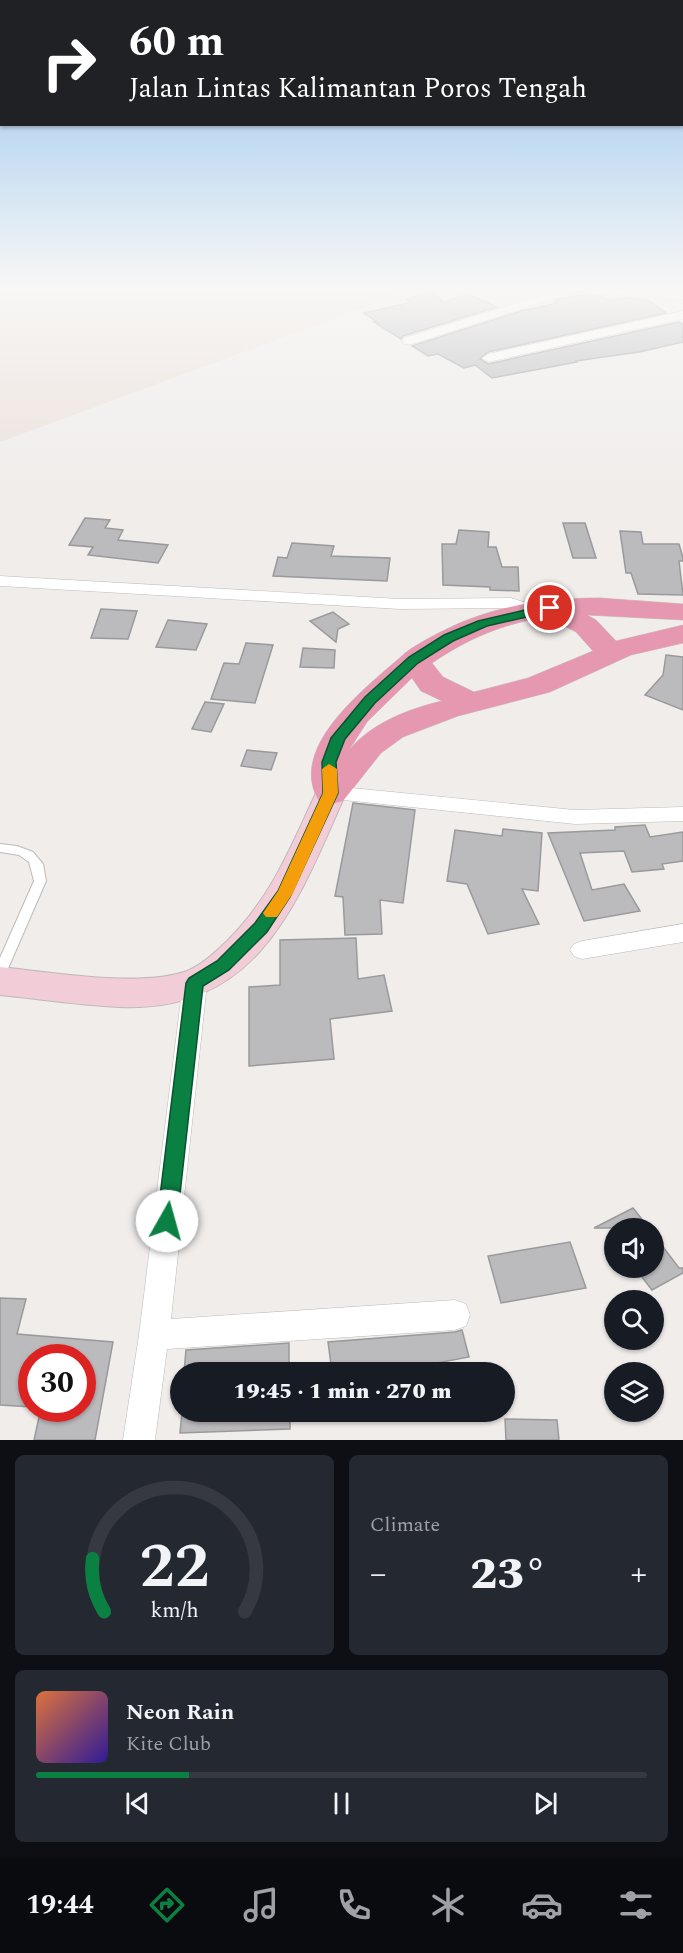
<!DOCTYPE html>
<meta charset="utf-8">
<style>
:root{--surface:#171b24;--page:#242831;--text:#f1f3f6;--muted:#9ea1a6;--line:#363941;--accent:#0b8043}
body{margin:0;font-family:Spectral,serif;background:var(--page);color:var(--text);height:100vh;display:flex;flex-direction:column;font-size:22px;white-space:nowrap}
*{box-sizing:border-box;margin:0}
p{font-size:20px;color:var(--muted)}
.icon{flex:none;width:33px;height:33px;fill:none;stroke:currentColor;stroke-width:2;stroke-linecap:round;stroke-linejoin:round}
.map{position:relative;height:1440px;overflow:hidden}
.side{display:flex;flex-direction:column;gap:15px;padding:15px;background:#0d0f14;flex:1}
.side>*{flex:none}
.top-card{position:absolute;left:0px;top:0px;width:684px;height:126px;box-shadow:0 2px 4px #0004;background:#202124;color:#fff;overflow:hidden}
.fabs{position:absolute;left:604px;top:1218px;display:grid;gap:12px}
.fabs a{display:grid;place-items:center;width:60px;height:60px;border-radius:50%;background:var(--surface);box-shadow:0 2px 4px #0004;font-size:30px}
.speed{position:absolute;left:18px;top:1344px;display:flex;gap:12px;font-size:30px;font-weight:700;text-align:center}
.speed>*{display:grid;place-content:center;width:78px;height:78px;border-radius:50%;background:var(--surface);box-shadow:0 2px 4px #0004;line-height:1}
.speed .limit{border:9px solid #d22;background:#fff;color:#111}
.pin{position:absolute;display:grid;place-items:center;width:51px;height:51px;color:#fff;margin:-26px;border:3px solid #fff;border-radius:50%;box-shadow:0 2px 6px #0007}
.me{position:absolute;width:66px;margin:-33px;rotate:7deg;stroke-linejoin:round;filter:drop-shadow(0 0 4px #0008)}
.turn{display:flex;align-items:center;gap:21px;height:126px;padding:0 30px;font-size:27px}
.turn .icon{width:78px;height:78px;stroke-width:2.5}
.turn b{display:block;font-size:42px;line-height:51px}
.big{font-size:45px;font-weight:800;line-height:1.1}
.side .tile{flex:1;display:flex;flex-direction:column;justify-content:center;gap:9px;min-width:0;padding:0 21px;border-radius:9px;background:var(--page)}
.side .dial{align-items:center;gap:0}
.dial svg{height:156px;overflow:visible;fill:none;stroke:var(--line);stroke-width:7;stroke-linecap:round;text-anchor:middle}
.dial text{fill:var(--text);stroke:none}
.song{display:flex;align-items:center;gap:18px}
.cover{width:72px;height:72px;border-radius:9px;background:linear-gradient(135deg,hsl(20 70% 55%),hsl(250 70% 35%))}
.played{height:6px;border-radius:3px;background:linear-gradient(90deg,var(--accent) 25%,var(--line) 25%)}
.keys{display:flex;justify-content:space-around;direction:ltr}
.heat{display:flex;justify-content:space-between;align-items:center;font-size:33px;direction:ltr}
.side .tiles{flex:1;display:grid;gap:15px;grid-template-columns:1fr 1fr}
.tile:last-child{grid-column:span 2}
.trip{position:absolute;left:170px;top:1362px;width:345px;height:60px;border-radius:30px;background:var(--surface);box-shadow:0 2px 4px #0004;font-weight:800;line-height:60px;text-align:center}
.tabs{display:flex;height:96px;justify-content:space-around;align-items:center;background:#090b0e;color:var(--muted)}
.tabs .icon{width:42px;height:42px}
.tabs .selected{color:var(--accent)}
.tabs b{font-size:27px;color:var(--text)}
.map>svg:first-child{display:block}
.built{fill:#ece1db}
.building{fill:#bbbabd;stroke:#9a999c;stroke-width:1.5}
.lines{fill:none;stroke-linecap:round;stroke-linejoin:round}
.service-casing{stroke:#bdbab8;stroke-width:2}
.minor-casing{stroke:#bdbab8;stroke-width:1}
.secondary-casing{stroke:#bdbab8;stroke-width:2}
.primary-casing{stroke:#c8c8c8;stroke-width:1}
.service{fill:#fff;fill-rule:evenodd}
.minor{fill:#fff;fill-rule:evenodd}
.secondary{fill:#f2ccd7;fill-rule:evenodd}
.primary{fill:#e598b0;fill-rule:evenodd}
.route{fill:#0b8043;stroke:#07532c;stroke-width:1.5}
.slow{fill:#f59e0b}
</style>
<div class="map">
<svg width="683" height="1440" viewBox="0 0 683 1440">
<rect width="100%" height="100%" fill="#f0edeb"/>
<polygon class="built" points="0,287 391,287 406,292 0,442"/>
<g class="building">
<polygon points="432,292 444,302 468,294 497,307 403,336 401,339 374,322 377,322 364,313 412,302 406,299"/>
<polygon points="584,295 601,296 607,300 626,298 646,299 666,313 488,352 480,359 488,364 679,322 683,325 683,342 639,352 576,361 577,362 492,378 475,365 464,368 438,354 428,356 412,346 521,311 558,303 555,301 558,299"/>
<polygon points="85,518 110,520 105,528 123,530 118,540 168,545 158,563 88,555 93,547 69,545"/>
<polygon points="563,523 585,523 596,558 573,558"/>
<polygon points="459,530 489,532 488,547 496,547 502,567 518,567 519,591 490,590 490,587 443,585 442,544 456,544"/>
<polygon points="620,531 641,532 643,544 679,544 683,558 683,561 679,561 683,595 638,594 631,573 626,573"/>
<polygon points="292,543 334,546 331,556 390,558 387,581 273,576 278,557 287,558"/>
<polygon points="101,609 137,611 128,639 91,638"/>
<polygon points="333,612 349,624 338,629 336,642 310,621"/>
<polygon points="168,620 207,624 196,650 156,647"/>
<polygon points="246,643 273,645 255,703 211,699 224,663 239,664"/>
<polygon points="303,648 335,650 334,668 300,667"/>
<polygon points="666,655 683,657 683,710 645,695 663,675"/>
<polygon points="205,702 224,704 211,732 192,729"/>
<polygon points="247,750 277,753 271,770 241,766"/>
<polygon points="353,803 415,810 403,903 380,900 382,934 345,935 343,897 335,896"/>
<polygon points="645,825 650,837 683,832 683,861 662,864 664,869 632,872 624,851 580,853 592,890 624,884 640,911 584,921 548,833 615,830 615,827"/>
<polygon points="503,829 542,833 538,891 522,889 539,924 488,934 467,884 447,881 455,830 502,836"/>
<polygon points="356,938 358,979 384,975 392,1011 330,1019 334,1059 249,1066 249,987 280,985 280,940"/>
<polygon points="633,1208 649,1228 594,1228"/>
<polygon points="654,1235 679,1268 683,1268 683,1273 652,1290 635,1268 654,1268"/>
<polygon points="570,1242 586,1288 501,1303 488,1256"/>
<polygon points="0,1298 26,1299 17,1334 113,1342 95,1440 34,1440 41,1408 82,1408 82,1358 32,1358 32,1407 0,1405"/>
<polygon points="462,1330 469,1357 389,1372 332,1372 328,1342 455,1332"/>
<polygon points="289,1343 289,1372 184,1372 186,1350"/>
<polygon points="182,1412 290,1412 290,1429 180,1433"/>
<polygon points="505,1419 557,1420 559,1440 506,1440"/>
</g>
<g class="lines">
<defs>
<polygon id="service" points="0,844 17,846 33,852 43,864 46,881 6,973 5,977 0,978 0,958 34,881 29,862 19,855 0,852"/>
<g id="minor">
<polygon points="552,287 683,291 683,299 574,292 412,344 404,344 402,341 404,338 556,291"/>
<polygon points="683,311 683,319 488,362 482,358 488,354"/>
<polygon points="0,576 400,599 511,598 539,607 542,611 539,615 533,616 509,608 400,609 0,586"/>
<polygon points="331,786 575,810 683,807 683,821 575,824 324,798 321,793 324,788"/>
<polygon points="683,924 683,942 582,959 574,956 570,950 574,944 582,941"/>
<polygon points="195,973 204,976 207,983 171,1319 455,1300 466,1304 470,1315 466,1326 455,1330 167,1349 155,1440 123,1440 139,1335 183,983 186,976"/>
</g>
<path id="secondary" d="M331 783 342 786 346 793C298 901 260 1013 119 1007 79 1005 39 999 0 995V967C50 972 140 988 187 971 202 965 215 952 227 941 272 896 289 850 316 793L320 786Z"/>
<path id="primary" d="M600 598 683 604V620L587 615 596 620 616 641 683 625V643L631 655 550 692 458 716 403 737 381 753 343 801 331 804 319 801C286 747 368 686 403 655 415 644 453 625 470 619 512 603 556 598 600 598ZM547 617 576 632 593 651 528 678 474 692 443 677 432 663C467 639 504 623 547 617ZM412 678 421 691 442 701C408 709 372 723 349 750L367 722Z"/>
</defs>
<use href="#service" class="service-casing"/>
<use href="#minor" class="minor-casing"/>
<use href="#secondary" class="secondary-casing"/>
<use href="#primary" class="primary-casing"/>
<use href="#service" class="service"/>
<use href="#minor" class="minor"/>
<use href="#secondary" class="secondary"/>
<use href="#primary" class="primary"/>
</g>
<linearGradient id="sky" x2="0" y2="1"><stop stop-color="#8fc1ed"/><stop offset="0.59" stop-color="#f8f7f6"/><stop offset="1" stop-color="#f8f7f6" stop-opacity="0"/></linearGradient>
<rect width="683" height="488" fill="url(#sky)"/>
<polygon class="route" points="550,604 554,605 554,611 487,626 453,641 418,663 375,703 345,739 336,762 338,793 290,897 267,932 229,970 203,986 177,1221 174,1228 167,1230 160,1228 157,1221 186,983 189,978 217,961 255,923 278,891 323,793 322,762 331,738 365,697 409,657 444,635 478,621"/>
<polygon class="slow" points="329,764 337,769 338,793 293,893 277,917 266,917 263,913 278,891 323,793 322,769"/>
</svg>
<div class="fabs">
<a><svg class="icon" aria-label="sound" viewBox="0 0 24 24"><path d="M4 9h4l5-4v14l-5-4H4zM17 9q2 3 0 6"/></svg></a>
<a><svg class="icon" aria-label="search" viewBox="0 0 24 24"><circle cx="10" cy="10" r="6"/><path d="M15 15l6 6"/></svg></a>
<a><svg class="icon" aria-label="layers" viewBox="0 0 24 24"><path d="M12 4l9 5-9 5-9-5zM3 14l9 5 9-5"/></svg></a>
</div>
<div class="speed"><div class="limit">30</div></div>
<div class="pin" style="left:550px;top:608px;background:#d93025"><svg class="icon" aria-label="arrive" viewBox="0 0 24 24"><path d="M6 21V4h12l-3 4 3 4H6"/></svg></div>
<svg class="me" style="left:167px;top:1221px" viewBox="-20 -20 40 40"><circle r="19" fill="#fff"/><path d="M0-13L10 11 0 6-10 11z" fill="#0b8043"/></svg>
<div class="trip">19:45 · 1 min · 270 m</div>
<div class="top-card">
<div class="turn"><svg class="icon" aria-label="right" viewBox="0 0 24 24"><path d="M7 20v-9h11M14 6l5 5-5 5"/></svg><div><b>60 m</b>Jalan Lintas Kalimantan Poros Tengah</div></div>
</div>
</div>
<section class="side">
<div class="tiles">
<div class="tile dial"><svg viewBox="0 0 100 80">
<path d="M14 69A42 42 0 1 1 86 69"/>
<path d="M14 69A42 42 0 0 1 8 42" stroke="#0b8043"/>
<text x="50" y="56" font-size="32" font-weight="700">22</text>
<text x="50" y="72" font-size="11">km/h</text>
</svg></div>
<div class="tile"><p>Climate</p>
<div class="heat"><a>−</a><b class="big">23°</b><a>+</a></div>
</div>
<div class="tile">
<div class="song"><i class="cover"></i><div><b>Neon Rain</b><p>Kite Club</p></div></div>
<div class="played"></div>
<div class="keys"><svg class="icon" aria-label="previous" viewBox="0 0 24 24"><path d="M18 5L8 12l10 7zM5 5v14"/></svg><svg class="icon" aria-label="pause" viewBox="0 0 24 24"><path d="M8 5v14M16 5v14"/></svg><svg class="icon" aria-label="next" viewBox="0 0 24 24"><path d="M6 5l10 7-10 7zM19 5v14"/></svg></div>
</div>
</div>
</section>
<nav class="tabs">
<b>19:44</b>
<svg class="icon selected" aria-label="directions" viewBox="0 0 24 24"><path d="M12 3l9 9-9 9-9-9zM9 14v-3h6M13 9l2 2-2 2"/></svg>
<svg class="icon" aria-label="music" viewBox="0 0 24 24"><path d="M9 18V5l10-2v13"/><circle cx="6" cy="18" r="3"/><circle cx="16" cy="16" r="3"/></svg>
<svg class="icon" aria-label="phone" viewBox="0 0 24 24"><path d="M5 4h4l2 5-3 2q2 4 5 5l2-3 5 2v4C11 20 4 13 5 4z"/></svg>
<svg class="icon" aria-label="climate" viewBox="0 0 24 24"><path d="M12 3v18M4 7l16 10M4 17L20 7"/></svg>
<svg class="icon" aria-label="car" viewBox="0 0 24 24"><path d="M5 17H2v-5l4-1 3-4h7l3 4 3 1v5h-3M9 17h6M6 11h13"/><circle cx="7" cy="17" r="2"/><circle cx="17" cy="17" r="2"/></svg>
<svg class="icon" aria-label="filters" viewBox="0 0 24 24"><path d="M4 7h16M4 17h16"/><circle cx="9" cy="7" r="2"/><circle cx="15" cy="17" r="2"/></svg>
</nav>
